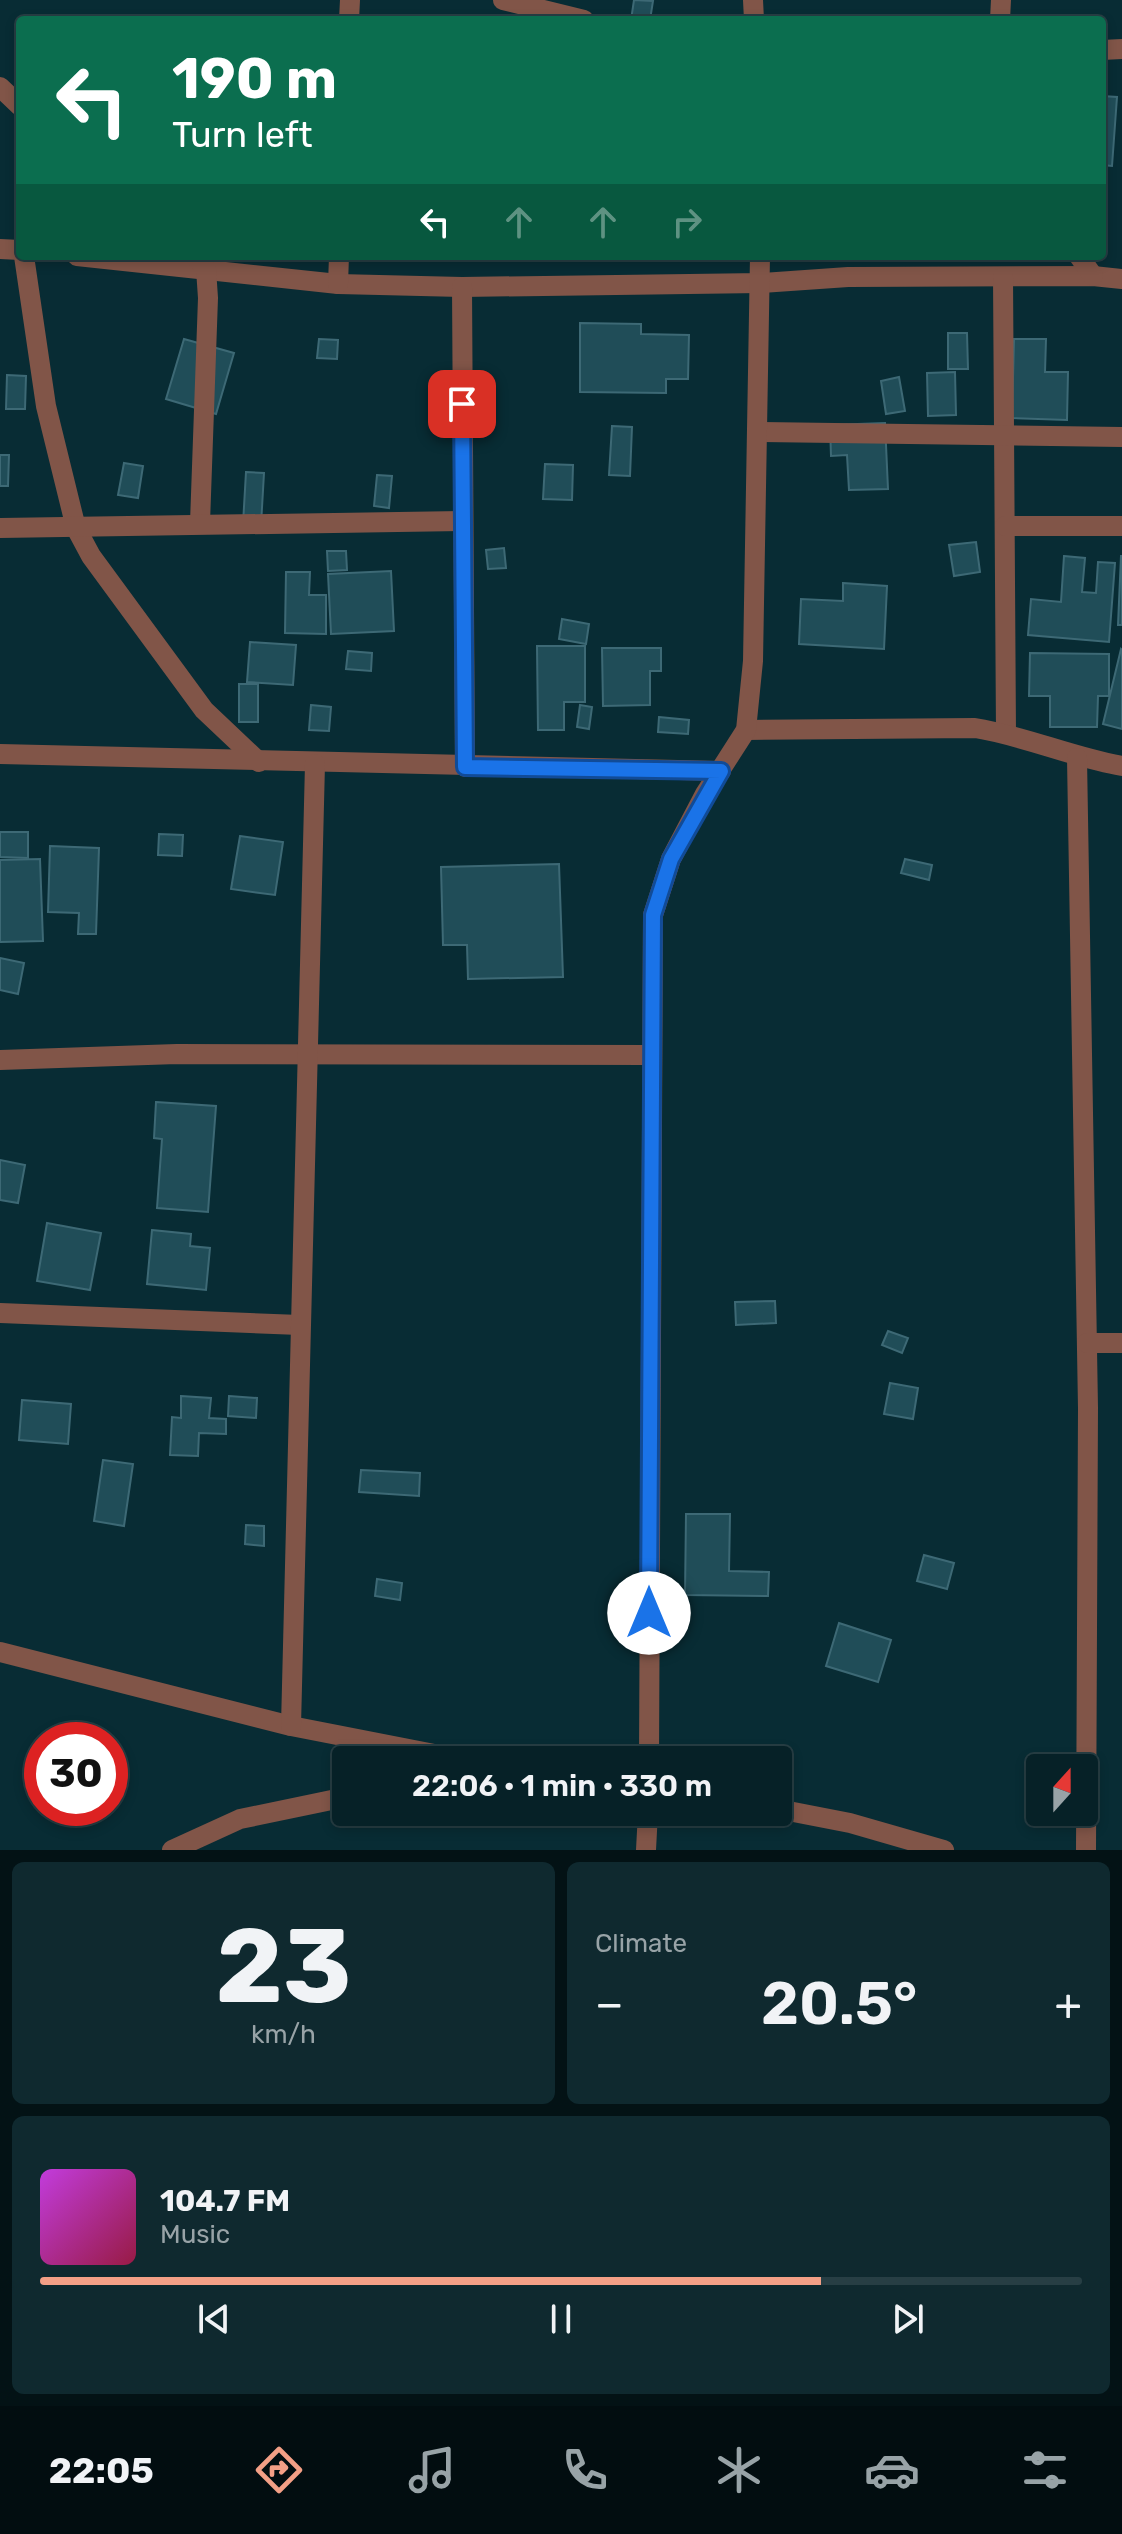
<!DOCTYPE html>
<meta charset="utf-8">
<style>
:root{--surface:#062127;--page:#0f292f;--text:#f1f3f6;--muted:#98a3a7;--line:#273e44;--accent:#f39f86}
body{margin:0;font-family:Rubik,sans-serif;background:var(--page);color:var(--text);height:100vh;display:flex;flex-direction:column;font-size:30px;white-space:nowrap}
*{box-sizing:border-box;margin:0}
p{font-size:26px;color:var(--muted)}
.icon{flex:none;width:44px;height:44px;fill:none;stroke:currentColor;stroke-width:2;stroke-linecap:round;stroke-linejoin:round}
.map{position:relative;height:1850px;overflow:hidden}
.side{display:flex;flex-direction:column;gap:12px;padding:12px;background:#031215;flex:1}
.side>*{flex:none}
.hud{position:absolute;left:16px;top:16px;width:1090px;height:244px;border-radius:8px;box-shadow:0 4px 12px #0003,0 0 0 2px var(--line);background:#0b6e4f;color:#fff;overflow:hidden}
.needle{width:52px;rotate:21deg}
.controls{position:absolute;left:1026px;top:1754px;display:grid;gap:16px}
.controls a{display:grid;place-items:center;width:72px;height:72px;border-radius:8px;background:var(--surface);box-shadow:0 4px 12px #0003,0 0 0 2px var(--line);font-size:40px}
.speed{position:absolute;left:24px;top:1722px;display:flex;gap:16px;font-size:40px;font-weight:700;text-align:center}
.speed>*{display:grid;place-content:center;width:104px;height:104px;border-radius:50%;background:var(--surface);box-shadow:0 4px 12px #0003,0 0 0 2px var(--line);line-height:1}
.speed .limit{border:12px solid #d22;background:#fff;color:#111}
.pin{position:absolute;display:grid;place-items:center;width:68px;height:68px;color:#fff;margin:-34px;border-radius:16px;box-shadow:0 4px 12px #0006}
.me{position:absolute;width:88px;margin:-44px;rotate:0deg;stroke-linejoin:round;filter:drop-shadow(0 0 6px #0008)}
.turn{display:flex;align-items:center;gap:28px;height:168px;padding:0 24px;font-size:36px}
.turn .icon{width:104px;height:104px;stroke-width:2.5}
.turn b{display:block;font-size:56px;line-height:68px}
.lanes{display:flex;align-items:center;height:76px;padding:0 24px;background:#0003;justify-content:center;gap:40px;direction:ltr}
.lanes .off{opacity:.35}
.big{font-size:60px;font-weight:600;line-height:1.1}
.side .tile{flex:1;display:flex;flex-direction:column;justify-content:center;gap:12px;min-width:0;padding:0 28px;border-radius:12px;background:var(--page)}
.side .dial{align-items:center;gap:0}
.dial b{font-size:104px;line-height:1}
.song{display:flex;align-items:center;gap:24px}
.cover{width:96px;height:96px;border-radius:12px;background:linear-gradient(135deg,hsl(290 70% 55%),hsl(340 70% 35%))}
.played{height:8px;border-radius:4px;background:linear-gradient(90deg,var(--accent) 75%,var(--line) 75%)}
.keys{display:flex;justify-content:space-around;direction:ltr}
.heat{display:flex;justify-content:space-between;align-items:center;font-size:44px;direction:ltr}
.side .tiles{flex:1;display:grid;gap:12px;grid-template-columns:1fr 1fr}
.tile:last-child{grid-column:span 2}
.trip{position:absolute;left:332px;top:1746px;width:460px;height:80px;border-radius:8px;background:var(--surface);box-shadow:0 4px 12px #0003,0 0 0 2px var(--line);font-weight:600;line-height:80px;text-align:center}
.tabs{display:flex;height:128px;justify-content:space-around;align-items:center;background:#020d10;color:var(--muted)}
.tabs .icon{width:56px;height:56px}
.tabs .on{color:var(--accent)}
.tabs b{font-size:36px;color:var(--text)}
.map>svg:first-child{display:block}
.building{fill:#204d58;stroke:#3d6975;stroke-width:2}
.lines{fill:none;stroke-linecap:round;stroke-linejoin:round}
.street{stroke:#815548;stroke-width:20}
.route-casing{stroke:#114b97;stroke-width:20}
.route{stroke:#1a73e8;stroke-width:14}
</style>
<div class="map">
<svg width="1122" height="1850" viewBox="0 0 1122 1850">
<rect width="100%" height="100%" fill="#082c34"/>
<g class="building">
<polygon points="634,0 653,1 650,20 631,20"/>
<polygon points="1102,96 1117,97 1112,166 1102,165"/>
<polygon points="580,323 641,324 641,334 689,335 688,379 666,379 666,393 580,392"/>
<polygon points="948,333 967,333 968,369 948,369"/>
<polygon points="184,339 234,353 216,414 166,399"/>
<polygon points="319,339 338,340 337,359 317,358"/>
<polygon points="1014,339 1046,339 1045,372 1068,372 1067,420 1012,418"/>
<polygon points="955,372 956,415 928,416 927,373"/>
<polygon points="7,375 26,376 25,409 6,409"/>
<polygon points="899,377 905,411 886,414 881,381"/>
<polygon points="885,423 888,489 849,490 847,455 831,456 830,425"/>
<polygon points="612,426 632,427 630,476 609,475"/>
<polygon points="0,455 9,455 8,486 0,486"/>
<polygon points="124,463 143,466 138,498 118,495"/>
<polygon points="545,464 573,465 572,500 543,499"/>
<polygon points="246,472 264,473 261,525 243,524"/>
<polygon points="377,475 392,476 389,508 374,506"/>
<polygon points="976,542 980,572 954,576 949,545"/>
<polygon points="504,548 506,568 488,569 486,550"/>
<polygon points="327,551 346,551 347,570 328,571"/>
<polygon points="1064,556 1085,558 1082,592 1096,593 1098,562 1115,563 1109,642 1028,635 1031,599 1061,602"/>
<polygon points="1121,556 1122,556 1122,625 1118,625"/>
<polygon points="391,571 394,631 331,634 328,574"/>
<polygon points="286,572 310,572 309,595 326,595 326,634 285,633"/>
<polygon points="843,583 887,586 884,649 799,644 801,599 843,601"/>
<polygon points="562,619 589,624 586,644 559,639"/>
<polygon points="250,642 296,645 293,685 247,682"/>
<polygon points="537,646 585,646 585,702 564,702 564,730 538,730"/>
<polygon points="602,648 661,648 661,671 650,671 650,705 603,706"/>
<polygon points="1121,649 1122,650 1122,729 1103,724"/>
<polygon points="348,651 372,653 371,671 346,669"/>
<polygon points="1030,653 1109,654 1109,696 1098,696 1097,727 1050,727 1050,696 1029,696"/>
<rect x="239" y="684" width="19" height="38"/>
<polygon points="311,705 331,707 329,731 309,730"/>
<polygon points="580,705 592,707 589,729 577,727"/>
<polygon points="659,717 689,720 688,734 658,732"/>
<polygon points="0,832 28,832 28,858 0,857"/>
<polygon points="159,834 183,835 182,856 158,855"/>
<polygon points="240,836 283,842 275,895 231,889"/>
<polygon points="50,846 99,848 96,934 78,934 79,913 48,912"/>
<polygon points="40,859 43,941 0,942 0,860"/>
<polygon points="905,859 932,865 929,880 901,873"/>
<polygon points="559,864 563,977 468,979 467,945 443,945 441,867"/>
<polygon points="0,958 24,963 18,994 0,990"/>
<polygon points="156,1102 216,1106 208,1212 157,1208 162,1139 154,1138"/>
<polygon points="0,1160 25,1165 18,1203 0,1200"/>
<polygon points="47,1223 101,1233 90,1290 37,1281"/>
<polygon points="152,1230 191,1234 190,1246 210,1248 206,1290 147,1284"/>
<polygon points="775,1301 776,1323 736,1325 735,1302"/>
<polygon points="888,1331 908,1338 902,1353 882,1345"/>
<polygon points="890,1383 918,1388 913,1419 884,1414"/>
<polygon points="181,1396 211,1398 209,1418 226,1419 226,1434 199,1433 198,1456 170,1455 172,1417 181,1418"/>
<polygon points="229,1396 257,1398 256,1418 228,1416"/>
<polygon points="22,1400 71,1404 68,1444 19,1440"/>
<polygon points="103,1460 133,1464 124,1526 94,1521"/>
<polygon points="361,1470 420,1473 419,1496 359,1492"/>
<polygon points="686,1514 730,1514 729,1571 769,1572 768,1596 685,1595"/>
<polygon points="246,1525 264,1526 264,1546 245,1544"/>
<polygon points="924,1555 954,1563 947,1589 917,1581"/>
<polygon points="377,1579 402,1583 400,1600 375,1596"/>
<polygon points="839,1623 891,1640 878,1682 826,1666"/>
</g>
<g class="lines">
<g class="street">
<polyline points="503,0 584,20"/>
<polyline points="753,0 754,20"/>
<polyline points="349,20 350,0"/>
<polyline points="1000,20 1001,0"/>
<polyline points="1102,50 1122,49"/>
<polyline points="0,87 20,106"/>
<polyline points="0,249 20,250"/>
<polyline points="24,256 46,406 76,528 91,556 204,710 259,762"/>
<polyline points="77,256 338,284 462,287 761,283 848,277 1093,276 1122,279"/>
<polyline points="1079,256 1093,276"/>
<polyline points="197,259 206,269 208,298 200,523"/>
<polyline points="1003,277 1006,733"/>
<polyline points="338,284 339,256"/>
<polyline points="462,287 465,767"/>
<polyline points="757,432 1122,437"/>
<polyline points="1005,526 1122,526"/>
<polyline points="0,528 462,521"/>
<path d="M746 730 975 728C1025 736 1071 757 1122 766"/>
<polyline points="0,754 721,771"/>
<polyline points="1077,758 1088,1408 1086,1850"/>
<polyline points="0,1060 177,1054 651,1055"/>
<polyline points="0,1313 300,1325"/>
<polyline points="1087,1343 1122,1343"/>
<polyline points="0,1652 291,1726 465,1760"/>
<polyline points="291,1726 315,764"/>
<polyline points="649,1760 653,915 671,859 705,794 746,730 753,661 760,256"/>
<polyline points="778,1809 850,1823 944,1850"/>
<polyline points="172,1850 240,1819 346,1797"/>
<polyline points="646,1850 648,1812"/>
</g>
</g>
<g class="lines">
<defs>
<polyline id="route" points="462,404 465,767 721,771 671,859 653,915 649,1613"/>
</defs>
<use href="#route" class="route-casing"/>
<use href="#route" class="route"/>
</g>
</svg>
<div class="controls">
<a><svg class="needle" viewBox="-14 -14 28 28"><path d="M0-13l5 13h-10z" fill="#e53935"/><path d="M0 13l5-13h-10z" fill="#98a3a7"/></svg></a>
</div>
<div class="speed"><div class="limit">30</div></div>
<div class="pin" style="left:462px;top:404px;background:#d93025"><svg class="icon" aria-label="arrive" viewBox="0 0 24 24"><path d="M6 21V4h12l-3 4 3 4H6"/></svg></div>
<svg class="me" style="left:649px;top:1613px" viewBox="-20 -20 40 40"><circle r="19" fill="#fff"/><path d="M0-13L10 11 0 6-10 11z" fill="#1a73e8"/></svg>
<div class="trip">22:06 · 1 min · 330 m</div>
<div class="hud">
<div class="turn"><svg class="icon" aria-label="left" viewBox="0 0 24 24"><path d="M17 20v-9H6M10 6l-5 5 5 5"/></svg><div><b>190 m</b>Turn left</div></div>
<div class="lanes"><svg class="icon" aria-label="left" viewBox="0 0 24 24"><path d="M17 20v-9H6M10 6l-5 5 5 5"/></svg><svg class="icon off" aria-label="ahead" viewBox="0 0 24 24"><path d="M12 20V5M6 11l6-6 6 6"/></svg><svg class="icon off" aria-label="ahead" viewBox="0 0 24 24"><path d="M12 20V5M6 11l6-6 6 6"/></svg><svg class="icon off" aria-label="right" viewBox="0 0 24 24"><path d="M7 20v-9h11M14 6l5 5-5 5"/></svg></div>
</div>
</div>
<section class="side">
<div class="tiles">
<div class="tile dial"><b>23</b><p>km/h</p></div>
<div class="tile"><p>Climate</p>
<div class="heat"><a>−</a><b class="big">20.5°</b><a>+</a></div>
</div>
<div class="tile">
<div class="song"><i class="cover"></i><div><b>104.7 FM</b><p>Music</p></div></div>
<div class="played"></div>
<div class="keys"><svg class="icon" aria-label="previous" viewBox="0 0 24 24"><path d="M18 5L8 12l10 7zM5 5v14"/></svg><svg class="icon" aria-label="pause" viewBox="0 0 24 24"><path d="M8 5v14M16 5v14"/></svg><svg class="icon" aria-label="next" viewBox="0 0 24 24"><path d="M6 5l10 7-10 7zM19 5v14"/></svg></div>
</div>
</div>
</section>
<nav class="tabs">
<b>22:05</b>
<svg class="icon on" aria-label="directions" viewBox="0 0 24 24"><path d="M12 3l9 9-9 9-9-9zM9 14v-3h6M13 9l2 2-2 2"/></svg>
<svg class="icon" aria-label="music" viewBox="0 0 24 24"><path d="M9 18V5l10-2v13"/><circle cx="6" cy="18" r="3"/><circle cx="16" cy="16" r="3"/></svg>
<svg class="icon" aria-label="phone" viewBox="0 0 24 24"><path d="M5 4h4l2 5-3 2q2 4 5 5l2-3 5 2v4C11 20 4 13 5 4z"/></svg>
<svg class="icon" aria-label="climate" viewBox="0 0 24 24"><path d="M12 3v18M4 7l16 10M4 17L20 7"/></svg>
<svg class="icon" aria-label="car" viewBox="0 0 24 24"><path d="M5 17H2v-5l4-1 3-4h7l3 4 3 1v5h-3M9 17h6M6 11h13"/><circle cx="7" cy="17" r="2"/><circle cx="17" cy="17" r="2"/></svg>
<svg class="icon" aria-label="filters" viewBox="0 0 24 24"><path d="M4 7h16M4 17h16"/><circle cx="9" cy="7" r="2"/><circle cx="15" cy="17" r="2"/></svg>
</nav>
